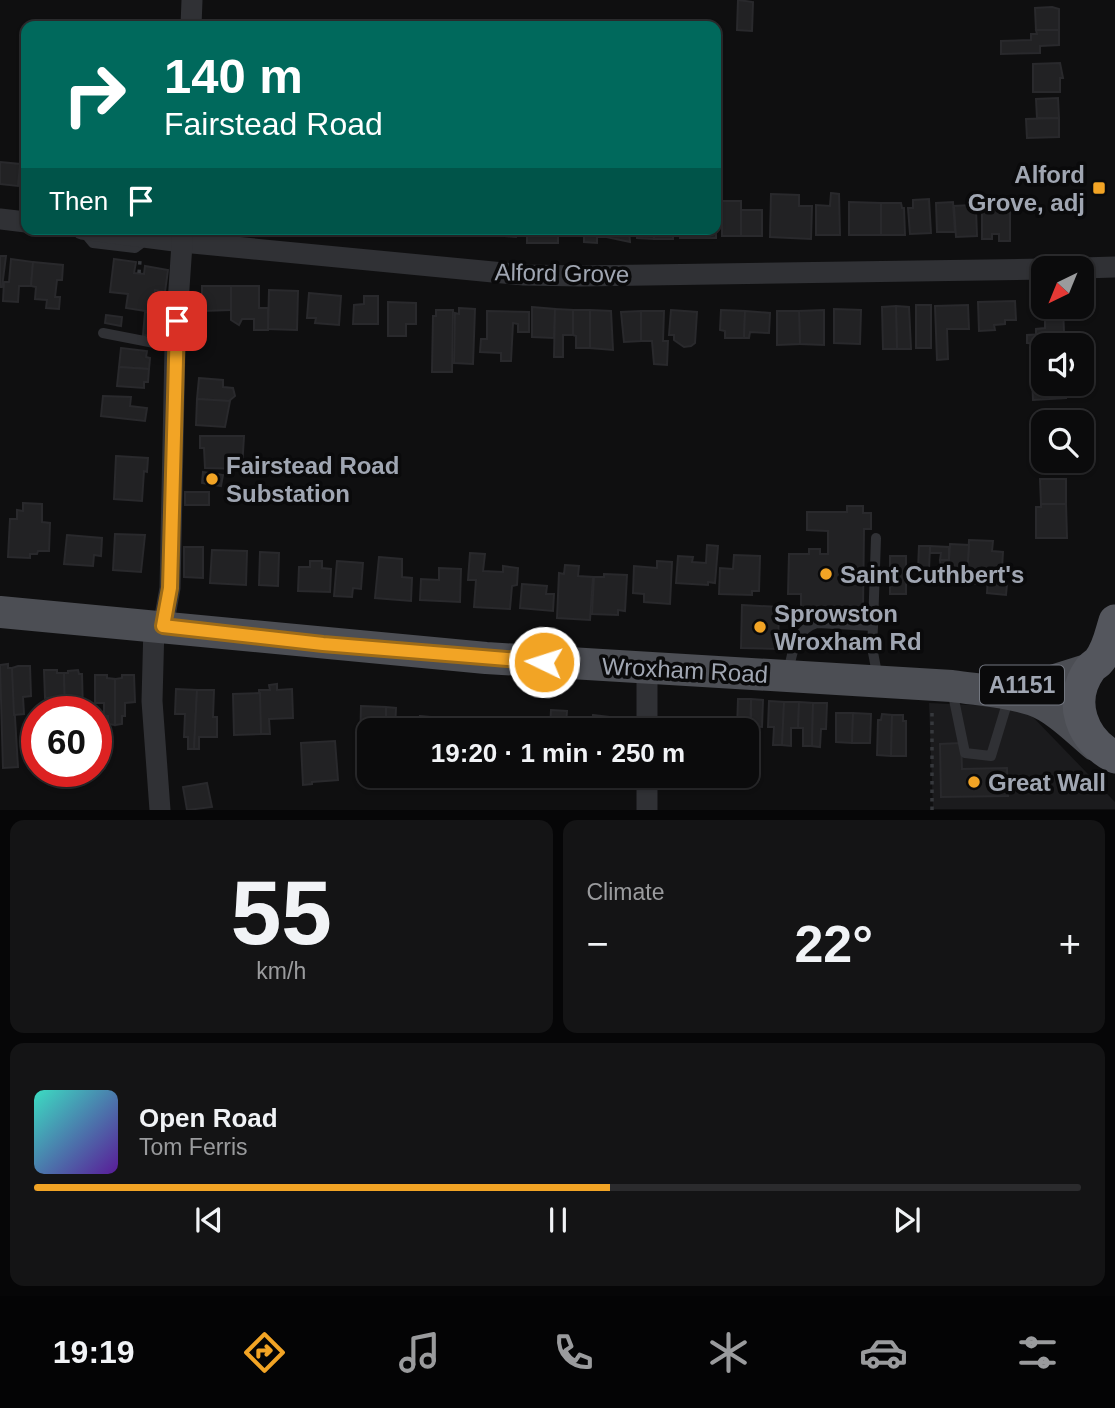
<!DOCTYPE html>
<meta charset="utf-8">
<style>
:root{--surface:#0b0b0c;--page:#141415;--text:#f1f3f6;--muted:#9a9b9d;--line:#2b2b2d;--accent:#f2a425}
body{margin:0;font-family:Helvetica,sans-serif;background:var(--page);color:var(--text);height:100vh;display:flex;flex-direction:column;font-size:26px;white-space:nowrap}
*{box-sizing:border-box;margin:0}
p{font-size:23px;color:var(--muted)}
.icon{flex:none;width:38px;height:38px;fill:none;stroke:currentColor;stroke-width:2;stroke-linecap:round;stroke-linejoin:round}
.map{position:relative;height:810px;overflow:hidden}
.sheet{display:flex;flex-direction:column;gap:10px;padding:10px;background:#060607;flex:1}
.sheet>*{flex:none}
.top-card{position:absolute;left:21px;top:21px;width:700px;height:214px;border-radius:14px;box-shadow:0 2px 5px #0004,0 0 0 2px var(--line);background:#00695c;color:#fff;overflow:hidden}
.needle{width:46px;rotate:223deg}
.buttons{position:absolute;left:1031px;top:256px;display:grid;gap:14px}
.buttons a{display:grid;place-items:center;width:63px;height:63px;border-radius:14px;background:var(--surface);box-shadow:0 2px 5px #0004,0 0 0 2px var(--line);font-size:35px}
.speed{position:absolute;left:21px;top:696px;display:flex;gap:14px;font-size:35px;font-weight:700;text-align:center}
.speed>*{display:grid;place-content:center;width:91px;height:91px;border-radius:50%;background:var(--surface);box-shadow:0 2px 5px #0004,0 0 0 2px var(--line);line-height:1}
.speed .limit{border:10px solid #d22;background:#fff;color:#111}
.pin{position:absolute;display:grid;place-items:center;width:60px;height:60px;color:#fff;margin:-30px;border-radius:14px;box-shadow:0 4px 10px #0006}
.me{position:absolute;width:77px;margin:-38px;rotate:274deg;stroke-linejoin:round;filter:drop-shadow(0 0 5px #0008)}
.turn{display:flex;align-items:center;gap:24px;height:147px;padding:0 28px;font-size:32px}
.turn .icon{width:91px;height:91px;stroke-width:2.5}
.turn b{display:block;font-size:49px;line-height:60px}
.then{display:flex;align-items:center;height:66px;padding:0 28px;background:#0003;gap:14px;font-size:26px}
.big{font-size:52px;font-weight:800;line-height:1.1}
.sheet .widget{flex:1;display:flex;flex-direction:column;justify-content:center;gap:10px;min-width:0;padding:0 24px;border-radius:14px;background:var(--page)}
.sheet .dial{align-items:center;gap:0}
.dial b{font-size:91px;line-height:1}
.song{display:flex;align-items:center;gap:21px}
.cover{width:84px;height:84px;border-radius:10px;background:linear-gradient(135deg,hsl(170 70% 55%),hsl(270 70% 35%))}
.played{height:7px;border-radius:4px;background:linear-gradient(90deg,var(--accent) 55%,var(--line) 55%)}
.keys{display:flex;justify-content:space-around;direction:ltr}
.heat{display:flex;justify-content:space-between;align-items:center;font-size:38px;direction:ltr}
.sheet .tiles{flex:1;display:grid;gap:10px;grid-template-columns:1fr 1fr}
.widget:last-child{grid-column:span 2}
.trip{position:absolute;left:357px;top:718px;width:402px;height:70px;border-radius:14px;background:var(--surface);box-shadow:0 2px 5px #0004,0 0 0 2px var(--line);font-weight:800;line-height:70px;text-align:center}
.menu{display:flex;height:112px;justify-content:space-around;align-items:center;background:#040405;color:var(--muted)}
.menu .icon{width:49px;height:49px}
.menu .on{color:var(--accent)}
.menu b{font-size:32px;color:var(--text)}
.map>svg:first-child{display:block}
.built{fill:#1b1b1d}
.building{fill:#222224;stroke:#29292c;stroke-width:2}
.lines{fill:none;stroke-linecap:round;stroke-linejoin:round}
.path{stroke:#36383c;stroke-width:3.5;stroke-dasharray:3.5 5;stroke-linecap:butt}
.service{stroke:#303135;stroke-width:10}
.minor{stroke:#303135;stroke-width:21}
.primary{stroke:#4c4e54;stroke-width:32}
.trunk{stroke:#54565d;stroke-width:33}
.route-casing{stroke:#9d6b18;stroke-width:18}
.route{stroke:#f2a425;stroke-width:12}
.poi-dot{fill:#f2a425;stroke:#0a0a0b;stroke-width:2.5}
.labels{text-anchor:middle;dominant-baseline:central;stroke-width:7;stroke-linejoin:round;paint-order:stroke}
.shield{fill:#0a0a0b;stroke:#737780;stroke-width:2}
.shield-label{font-size:23px;font-weight:bold;fill:#a0a6b2}
.poi-label{font-size:24px;font-weight:bold;fill:#a0a6b2;stroke:#0a0a0b;text-anchor:start}
.street-label{font-size:24px;fill:#a0a6b2;stroke:#0a0a0b}
</style>
<div class="map">
<svg width="1115" height="810" viewBox="0 0 1115 810">
<rect width="100%" height="100%" fill="#0f0f10"/>
<polygon class="built" points="929,703 1014,707 1031,715 1115,802 1115,809 933,809"/>
<g class="building">
<polygon points="738,0 753,2 752,31 737,30"/>
<polygon points="1052,7 1059,9 1059,30 1036,30 1035,8"/>
<polygon points="1036,30 1059,30 1059,45 1040,46 1040,53 1001,54 1001,41 1031,40 1031,34 1037,34"/>
<polygon points="1060,63 1063,78 1060,78 1060,92 1033,92 1033,64"/>
<polygon points="1058,98 1059,118 1037,118 1036,99"/>
<polygon points="1059,118 1059,137 1027,138 1026,119"/>
<polygon points="0,162 20,164 18,186 0,184"/>
<polygon points="831,193 839,194 840,235 816,235 816,205 830,206"/>
<polygon points="771,194 799,195 799,206 812,206 811,239 770,237"/>
<polygon points="929,199 931,233 910,234 908,208 913,208 913,200"/>
<rect x="722" y="201" width="19" height="35"/>
<polygon points="849,202 881,203 881,235 849,235"/>
<polygon points="953,202 955,232 937,232 936,203"/>
<polygon points="881,203 901,203 902,208 904,208 905,235 881,235"/>
<polygon points="972,205 972,209 976,209 977,236 956,237 954,206"/>
<polygon points="982,209 1010,211 1010,241 999,241 999,234 992,234 992,239 982,239"/>
<rect x="741" y="210" width="21" height="26"/>
<polygon points="716,211 716,238 698,238 698,229 716,229"/>
<polygon points="452,229 493,229 493,235 452,234"/>
<polygon points="495,229 517,229 516,237 494,235"/>
<rect x="527" y="229" width="31" height="14"/>
<polygon points="584,229 606,229 606,237 597,237 597,243 584,242"/>
<polygon points="606,229 629,229 630,242 606,237"/>
<polygon points="637,229 654,229 654,239 637,238"/>
<rect x="654" y="229" width="19" height="10"/>
<rect x="680" y="229" width="18" height="9"/>
<polygon points="0,256 6,256 2,287 0,287"/>
<polygon points="11,259 33,262 31,286 19,286 18,302 3,301 4,282 9,282"/>
<polygon points="114,259 136,262 134,273 144,274 145,266 168,270 165,292 155,290 152,312 126,308 128,294 110,292"/>
<polygon points="33,262 63,265 62,280 57,280 55,297 60,297 59,309 46,308 47,300 35,299 36,287 31,286"/>
<polygon points="202,286 231,286 231,310 202,311"/>
<polygon points="231,286 259,286 259,308 268,308 268,330 254,330 254,319 242,319 239,325 231,320"/>
<polygon points="269,290 298,291 297,330 268,329"/>
<polygon points="309,293 341,296 339,325 315,323 316,318 307,318"/>
<polygon points="364,296 378,296 378,324 353,324 354,305 364,304"/>
<polygon points="1015,301 1016,320 1005,320 1005,324 994,325 995,330 979,331 978,302"/>
<polygon points="388,302 416,303 416,324 406,324 406,336 388,336"/>
<rect x="916" y="305" width="15" height="43"/>
<polygon points="968,305 969,329 947,329 948,359 937,360 935,306"/>
<polygon points="896,306 909,307 911,349 897,349"/>
<polygon points="896,306 897,349 883,349 882,307"/>
<polygon points="1045,306 1063,306 1064,333 1036,334 1036,329 1045,328"/>
<polygon points="532,307 555,309 554,338 532,337"/>
<polygon points="459,308 475,309 473,364 454,363 455,313 459,314"/>
<polygon points="555,309 573,310 573,335 563,335 563,357 554,357"/>
<polygon points="834,309 861,310 860,344 834,343"/>
<polygon points="436,310 453,310 452,372 432,372 433,316 436,316"/>
<polygon points="573,310 590,310 590,348 576,348 576,336 573,335"/>
<polygon points="590,310 611,311 613,350 590,348"/>
<polygon points="671,310 697,312 695,343 691,346 684,347 674,340 674,335 669,335"/>
<polygon points="721,310 745,311 744,338 725,338 725,331 720,330"/>
<polygon points="824,310 824,345 800,344 799,311"/>
<polygon points="487,311 529,312 529,332 518,332 518,324 513,323 511,361 501,361 501,353 480,352 481,339 487,339"/>
<polygon points="641,311 664,311 663,341 668,341 667,365 654,364 652,341 641,341"/>
<polygon points="641,311 641,341 624,342 621,312"/>
<polygon points="745,311 770,313 769,333 750,332 749,338 744,338"/>
<polygon points="777,311 799,311 800,344 777,345"/>
<polygon points="145,312 166,314 164,337 143,335"/>
<polygon points="106,315 122,317 121,326 105,323"/>
<polygon points="1064,333 1065,345 1027,343 1027,335"/>
<polygon points="121,348 147,351 146,357 150,358 149,369 119,367"/>
<polygon points="119,367 149,369 148,382 144,382 144,388 117,386"/>
<polygon points="1032,376 1043,376 1043,383 1065,383 1066,398 1033,400"/>
<polygon points="199,378 223,380 223,387 233,388 235,396 229,401 197,399"/>
<polygon points="103,396 131,397 130,406 147,408 145,421 101,416"/>
<polygon points="197,399 230,401 225,427 196,425"/>
<polygon points="1067,414 1067,422 1043,422 1043,437 1043,415"/>
<polygon points="200,436 244,436 242,469 205,468 204,448 200,448"/>
<polygon points="116,456 148,458 147,472 144,471 142,501 114,499"/>
<polygon points="1043,460 1068,460 1068,470 1044,471"/>
<polygon points="203,472 223,475 221,486 202,483"/>
<polygon points="1040,479 1066,479 1066,504 1041,504"/>
<rect x="185" y="492" width="24" height="13"/>
<polygon points="23,503 42,504 42,522 50,523 49,551 38,551 37,554 30,554 30,558 8,557 10,519 17,519 17,510 23,511"/>
<polygon points="1041,504 1066,504 1067,538 1036,538 1036,507 1041,507"/>
<polygon points="847,506 863,506 863,513 871,513 871,529 864,529 863,609 858,609 858,619 832,619 832,609 814,609 814,615 806,615 807,609 801,609 801,594 788,594 789,554 809,554 809,549 820,549 820,554 828,554 828,531 807,530 807,512 847,512"/>
<polygon points="115,534 145,535 141,572 113,570"/>
<polygon points="67,535 102,538 101,556 94,555 93,566 64,564"/>
<polygon points="969,540 993,541 992,551 1003,552 1001,584 1007,584 1006,595 987,593 988,576 983,575 982,584 967,583"/>
<polygon points="950,544 969,545 967,575 947,574 941,570 940,560 949,560"/>
<polygon points="707,545 718,546 715,583 708,582 708,585 676,583 678,556 693,557 692,562 706,563"/>
<polygon points="919,546 930,546 929,570 918,569"/>
<polygon points="930,546 949,547 949,560 940,560 941,553 930,553"/>
<polygon points="184,547 203,547 203,578 184,577"/>
<polygon points="212,550 247,551 246,585 210,583"/>
<polygon points="260,552 279,553 278,586 259,585"/>
<polygon points="470,553 485,554 483,571 503,572 503,566 518,568 517,585 512,586 510,609 474,607 476,580 468,580"/>
<polygon points="734,555 760,556 759,591 752,591 752,595 719,594 720,568 733,569"/>
<rect x="890" y="556" width="16" height="38"/>
<polygon points="379,557 402,559 402,577 412,578 411,601 375,598"/>
<polygon points="310,561 322,561 322,568 331,569 330,592 298,591 299,567 310,567"/>
<polygon points="337,561 363,563 361,589 353,588 352,597 334,596"/>
<polygon points="657,561 672,562 670,604 644,602 644,594 633,593 634,566 657,568"/>
<polygon points="565,565 579,566 578,576 593,577 590,620 557,618 559,573 564,574"/>
<polygon points="439,568 461,569 460,602 420,600 421,579 439,580"/>
<polygon points="604,574 627,575 625,611 618,610 618,615 592,614 594,577 604,577"/>
<polygon points="522,584 547,586 546,594 554,594 553,611 520,608"/>
<polygon points="742,605 779,607 778,649 741,648"/>
<polygon points="8,664 8,668 12,668 18,767 3,768 0,665"/>
<polygon points="18,666 30,666 31,696 23,697 24,714 14,715 12,668"/>
<polygon points="44,670 57,670 57,673 64,673 65,712 54,711 54,697 45,698"/>
<polygon points="78,670 79,674 82,674 83,712 65,712 64,673 68,673 68,671"/>
<polygon points="95,675 107,675 107,678 115,679 115,725 108,724 108,716 104,716 104,703 95,703"/>
<polygon points="122,675 134,675 135,702 125,703 125,716 122,716 122,724 115,725 115,679 122,678"/>
<polygon points="277,684 277,690 292,689 293,718 269,719 270,734 261,734 259,690 270,690 269,685"/>
<polygon points="176,689 197,690 194,749 188,749 188,737 184,737 185,714 175,714"/>
<polygon points="197,690 214,690 213,717 217,717 217,737 199,737 199,749 194,749"/>
<polygon points="260,693 261,734 234,735 233,694"/>
<polygon points="738,699 751,699 750,737 747,739 747,730 737,729"/>
<polygon points="751,699 763,700 762,727 751,726"/>
<polygon points="769,701 784,702 782,745 773,745 774,727 768,727"/>
<polygon points="784,702 799,702 798,728 791,728 791,746 782,745"/>
<polygon points="799,702 813,703 812,746 803,746 803,728 798,728"/>
<polygon points="813,703 827,703 826,729 821,729 820,747 812,746"/>
<polygon points="361,706 386,707 386,730 369,730 369,749 360,749"/>
<polygon points="386,707 396,708 395,730 386,730"/>
<polygon points="551,710 567,711 566,724 577,724 577,730 550,730"/>
<polygon points="836,713 853,713 852,743 836,742"/>
<polygon points="853,713 871,714 870,743 852,743"/>
<polygon points="882,714 892,715 891,756 877,755 878,720 881,720"/>
<polygon points="593,715 609,717 609,730 592,730"/>
<polygon points="892,715 903,715 903,721 906,721 906,756 891,756"/>
<polygon points="420,716 463,720 463,730 420,730"/>
<polygon points="609,717 625,718 624,730 609,730"/>
<polygon points="725,718 725,730 706,730 706,719"/>
<polygon points="501,720 516,721 516,730 500,730"/>
<polygon points="516,721 532,722 532,726 541,726 541,730 516,730"/>
<polygon points="688,722 688,730 669,730 669,723"/>
<polygon points="335,741 338,780 312,782 312,784 303,785 301,743"/>
<polygon points="961,743 962,769 1007,768 1008,796 941,797 940,744"/>
<polygon points="207,783 212,807 187,810 183,787"/>
</g>
<g class="lines">
<g class="path">
<polyline points="139,273 140,260"/>
<polyline points="932,810 932,710"/>
</g>
<g class="service">
<polyline points="84,232 93,243 135,248 147,239"/>
<polyline points="103,333 175,347"/>
<polyline points="873,626 876,538"/>
<path d="M788 672C793 652 794 630 817 623L873 626 872 647 878 679"/>
<polyline points="952,690 965,753 991,756 1009,697"/>
</g>
<g class="minor">
<polyline points="191,26 192,0"/>
<polyline points="0,219 26,222"/>
<polyline points="82,229 182,242 524,275 581,276 1043,269"/>
<polyline points="1082,268 1115,267"/>
<polyline points="154,625 152,701 160,810"/>
<polyline points="163,627 170,588 175,347 183,229"/>
<polyline points="647,669 647,730"/>
<polyline points="647,810 647,775"/>
</g>
<g class="primary">
<path d="M0 612 486 658 952 686C978 690 1007 691 1033 700 1056 708 1077 730 1095 745"/>
<polyline points="1005,686 1052,681 1090,669"/>
</g>
<path class="trunk" d="M1115 621C1111 634 1108 651 1098 662 1097 663 1091 667 1090 669 1067 701 1082 741 1115 757"/>
</g>
<g class="lines">
<defs>
<polyline id="route" points="177,321 170,588 163,626 323,644 544,662"/>
</defs>
<use href="#route" class="route-casing"/>
<use href="#route" class="route"/>
</g>
<g class="poi-dot">
<rect x="1092" y="181" width="14" height="14" rx="3.5"/>
<circle cx="212" cy="479" r="7"/>
<circle cx="826" cy="574" r="7"/>
<circle cx="760" cy="627" r="7"/>
<circle cx="974" cy="782" r="7"/>
</g>
<g class="labels">
<rect class="shield" x="980" y="665.5" width="84" height="39" rx="5"/>
<g class="shield-label">
<text x="1022" y="685">A1151</text>
</g>
<g class="poi-label">
<text x="1085" y="174" text-anchor="end">Alford<tspan x="1085" dy="28">Grove, adj</tspan></text>
<text x="226" y="465">Fairstead Road<tspan x="226" dy="28">Substation</tspan></text>
<text x="840" y="574">Saint Cuthbert's</text>
<text x="774" y="613">Sprowston<tspan x="774" dy="28">Wroxham Rd</tspan></text>
<text x="988" y="782">Great Wall</text>
</g>
<g class="street-label">
<text transform="translate(562 273) rotate(1)">Alford Grove</text>
<text transform="translate(685 670) rotate(3)">Wroxham Road</text>
</g>
</g>
</svg>
<div class="buttons">
<a><svg class="needle" viewBox="-14 -14 28 28"><path d="M0-13l5 13h-10z" fill="#e53935"/><path d="M0 13l5-13h-10z" fill="#9a9b9d"/></svg></a>
<a><svg class="icon" aria-label="sound" viewBox="0 0 24 24"><path d="M4 9h4l5-4v14l-5-4H4zM17 9q2 3 0 6"/></svg></a>
<a><svg class="icon" aria-label="search" viewBox="0 0 24 24"><circle cx="10" cy="10" r="6"/><path d="M15 15l6 6"/></svg></a>
</div>
<div class="speed"><div class="limit">60</div></div>
<div class="pin" style="left:177px;top:321px;background:#d93025"><svg class="icon" aria-label="arrive" viewBox="0 0 24 24"><path d="M6 21V4h12l-3 4 3 4H6"/></svg></div>
<svg class="me" style="left:544px;top:662px" viewBox="-20 -20 40 40"><circle r="17" fill="#f2a425" stroke="#fff" stroke-width="3"/><path d="M0-11L8 9 0 5-8 9z" fill="#fff"/></svg>
<div class="trip">19:20 · 1 min · 250 m</div>
<div class="top-card">
<div class="turn"><svg class="icon" aria-label="right" viewBox="0 0 24 24"><path d="M7 20v-9h11M14 6l5 5-5 5"/></svg><div><b>140 m</b>Fairstead Road</div></div>
<div class="then">Then<svg class="icon" aria-label="arrive" viewBox="0 0 24 24"><path d="M6 21V4h12l-3 4 3 4H6"/></svg></div>
</div>
</div>
<section class="sheet">
<div class="tiles">
<div class="widget dial"><b>55</b><p>km/h</p></div>
<div class="widget"><p>Climate</p>
<div class="heat"><a>−</a><b class="big">22°</b><a>+</a></div>
</div>
<div class="widget">
<div class="song"><i class="cover"></i><div><b>Open Road</b><p>Tom Ferris</p></div></div>
<div class="played"></div>
<div class="keys"><svg class="icon" aria-label="previous" viewBox="0 0 24 24"><path d="M18 5L8 12l10 7zM5 5v14"/></svg><svg class="icon" aria-label="pause" viewBox="0 0 24 24"><path d="M8 5v14M16 5v14"/></svg><svg class="icon" aria-label="next" viewBox="0 0 24 24"><path d="M6 5l10 7-10 7zM19 5v14"/></svg></div>
</div>
</div>
</section>
<nav class="menu">
<b>19:19</b>
<svg class="icon on" aria-label="directions" viewBox="0 0 24 24"><path d="M12 3l9 9-9 9-9-9zM9 14v-3h6M13 9l2 2-2 2"/></svg>
<svg class="icon" aria-label="music" viewBox="0 0 24 24"><path d="M9 18V5l10-2v13"/><circle cx="6" cy="18" r="3"/><circle cx="16" cy="16" r="3"/></svg>
<svg class="icon" aria-label="phone" viewBox="0 0 24 24"><path d="M5 4h4l2 5-3 2q2 4 5 5l2-3 5 2v4C11 20 4 13 5 4z"/></svg>
<svg class="icon" aria-label="climate" viewBox="0 0 24 24"><path d="M12 3v18M4 7l16 10M4 17L20 7"/></svg>
<svg class="icon" aria-label="car" viewBox="0 0 24 24"><path d="M5 17H2v-5l4-1 3-4h7l3 4 3 1v5h-3M9 17h6M6 11h13"/><circle cx="7" cy="17" r="2"/><circle cx="17" cy="17" r="2"/></svg>
<svg class="icon" aria-label="filters" viewBox="0 0 24 24"><path d="M4 7h16M4 17h16"/><circle cx="9" cy="7" r="2"/><circle cx="15" cy="17" r="2"/></svg>
</nav>
